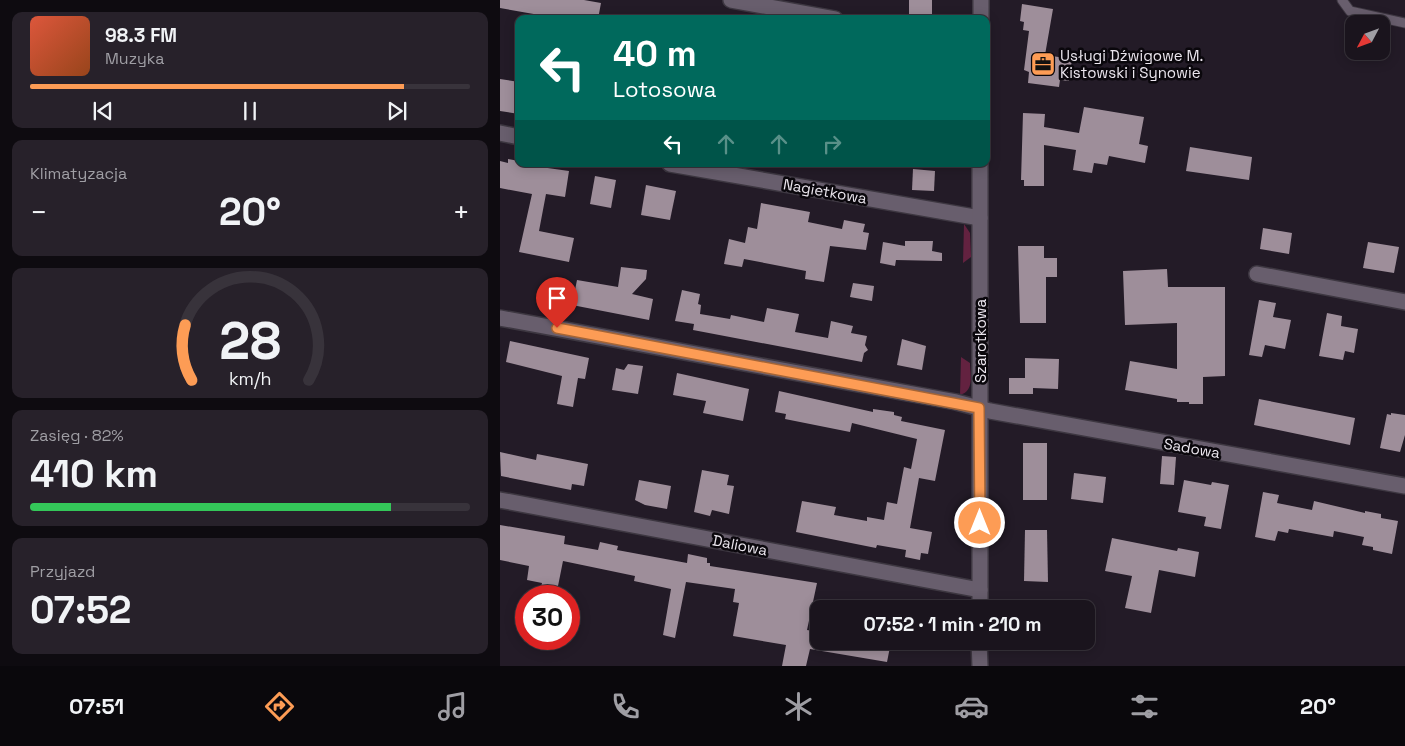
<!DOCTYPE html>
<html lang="pl">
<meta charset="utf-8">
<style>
:root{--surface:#1a141d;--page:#27212a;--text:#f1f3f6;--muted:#9f9ea4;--line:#38333b;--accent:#fd9c55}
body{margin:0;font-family:"Space Grotesk",sans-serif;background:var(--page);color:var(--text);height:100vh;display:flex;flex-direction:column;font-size:19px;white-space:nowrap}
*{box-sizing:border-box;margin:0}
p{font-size:16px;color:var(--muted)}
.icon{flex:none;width:28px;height:28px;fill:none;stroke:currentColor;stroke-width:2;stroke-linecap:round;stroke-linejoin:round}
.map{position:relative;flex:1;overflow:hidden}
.side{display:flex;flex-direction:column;gap:12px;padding:12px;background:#0e0b10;width:500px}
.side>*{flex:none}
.guide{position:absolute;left:15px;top:15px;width:475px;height:152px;border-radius:10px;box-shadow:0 2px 12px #0003,0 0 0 1px var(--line);background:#00695c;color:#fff;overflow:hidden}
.needle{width:32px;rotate:229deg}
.tools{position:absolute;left:845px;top:15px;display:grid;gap:10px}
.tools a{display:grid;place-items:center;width:45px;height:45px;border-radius:10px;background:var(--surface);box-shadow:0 2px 12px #0003,0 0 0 1px var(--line);font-size:25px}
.speed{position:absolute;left:15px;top:585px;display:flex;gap:10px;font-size:25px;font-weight:700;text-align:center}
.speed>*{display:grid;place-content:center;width:65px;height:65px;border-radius:50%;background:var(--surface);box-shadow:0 2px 12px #0003,0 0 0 1px var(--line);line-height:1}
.speed .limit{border:8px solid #d22;background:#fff;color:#111}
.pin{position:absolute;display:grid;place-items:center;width:42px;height:42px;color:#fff;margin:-51px -21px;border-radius:50% 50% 50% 0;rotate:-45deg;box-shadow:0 0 5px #0007}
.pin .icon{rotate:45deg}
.me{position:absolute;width:55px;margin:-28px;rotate:0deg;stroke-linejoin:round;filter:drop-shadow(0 0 4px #0008)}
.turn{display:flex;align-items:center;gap:18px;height:105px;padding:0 15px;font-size:22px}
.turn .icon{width:65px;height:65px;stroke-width:2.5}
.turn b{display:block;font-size:35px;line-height:42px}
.lanes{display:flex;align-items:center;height:48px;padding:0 15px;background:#0003;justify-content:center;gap:25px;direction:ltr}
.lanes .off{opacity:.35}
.big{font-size:38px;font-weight:600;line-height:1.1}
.side .card{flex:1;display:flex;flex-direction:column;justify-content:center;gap:8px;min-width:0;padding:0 18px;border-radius:10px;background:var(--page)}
.side .dial{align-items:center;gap:0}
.dial svg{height:130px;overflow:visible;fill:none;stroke:var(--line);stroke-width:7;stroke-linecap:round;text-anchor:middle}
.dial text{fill:var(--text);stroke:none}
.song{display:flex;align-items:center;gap:15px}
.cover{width:60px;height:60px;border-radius:8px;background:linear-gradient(135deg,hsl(10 70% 55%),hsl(20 70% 35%))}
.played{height:5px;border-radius:2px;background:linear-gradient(90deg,var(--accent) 85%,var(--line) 85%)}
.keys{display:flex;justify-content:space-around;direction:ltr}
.heat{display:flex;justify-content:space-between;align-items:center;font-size:28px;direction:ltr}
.charge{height:8px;border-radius:4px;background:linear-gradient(90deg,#34c759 82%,var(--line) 0)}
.trip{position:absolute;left:310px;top:600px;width:285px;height:50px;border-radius:10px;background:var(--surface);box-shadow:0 2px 12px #0003,0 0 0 1px var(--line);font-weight:600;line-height:50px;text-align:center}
.tabs{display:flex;height:80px;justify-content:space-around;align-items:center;background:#0a080c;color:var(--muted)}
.tabs .icon{width:35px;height:35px}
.tabs .active{color:var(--accent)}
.tabs b{font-size:22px;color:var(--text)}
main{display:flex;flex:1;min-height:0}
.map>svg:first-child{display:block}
.green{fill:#632240}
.building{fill:#9e8e9a}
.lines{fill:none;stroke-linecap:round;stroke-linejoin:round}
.lane-casing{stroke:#3d3741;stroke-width:11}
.street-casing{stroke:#3d3741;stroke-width:18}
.lane{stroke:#685e6d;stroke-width:9}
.street{stroke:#685e6d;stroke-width:15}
.route-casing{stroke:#a46537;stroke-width:12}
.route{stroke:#fd9c55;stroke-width:9}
.labels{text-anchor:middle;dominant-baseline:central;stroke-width:5;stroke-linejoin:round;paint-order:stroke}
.poi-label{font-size:15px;fill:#ebe6ee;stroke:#0a070c;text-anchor:start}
.street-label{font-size:15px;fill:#ebe6ee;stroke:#0a070c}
</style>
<main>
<section class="side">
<div class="card">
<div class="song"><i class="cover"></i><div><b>98.3 FM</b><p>Muzyka</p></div></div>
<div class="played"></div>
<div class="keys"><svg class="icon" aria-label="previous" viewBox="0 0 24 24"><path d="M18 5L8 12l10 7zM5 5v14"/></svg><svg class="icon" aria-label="pause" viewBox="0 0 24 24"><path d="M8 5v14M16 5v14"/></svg><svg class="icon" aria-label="next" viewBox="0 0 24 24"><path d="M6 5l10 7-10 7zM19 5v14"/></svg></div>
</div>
<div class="card"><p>Klimatyzacja</p>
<div class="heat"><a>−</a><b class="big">20°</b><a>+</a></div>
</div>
<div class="card dial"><svg viewBox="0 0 100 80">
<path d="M14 69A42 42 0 1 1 86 69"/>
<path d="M14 69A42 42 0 0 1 10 35" stroke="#fd9c55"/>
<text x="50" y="56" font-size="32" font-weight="700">28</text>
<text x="50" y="72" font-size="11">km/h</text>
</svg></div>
<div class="card"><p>Zasięg · 82%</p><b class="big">410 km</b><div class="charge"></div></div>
<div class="card"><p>Przyjazd</p><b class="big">07:52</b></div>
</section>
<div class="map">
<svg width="905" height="666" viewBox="0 0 905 666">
<rect width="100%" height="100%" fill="#231b27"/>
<g class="green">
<polygon points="464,224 470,233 471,257 463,263"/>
<path d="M461 357 470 363C470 374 475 391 460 395Z"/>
</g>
<g class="building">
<polygon points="0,0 84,0 101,3 98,19 45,19 45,16 0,8"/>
<rect x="409" y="0" width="23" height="14"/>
<polygon points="522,4 553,9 545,55 572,59 569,81 560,80 559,87 528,83 529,72 524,70 529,31 523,30 524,22 520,21"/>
<polygon points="0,79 19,82 19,114 0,111"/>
<polygon points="584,107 644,117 639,144 648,146 645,163 609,156 607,165 594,163 592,173 573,170 576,150 544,145 544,186 524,186 524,180 521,180 523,113 545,114 544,127 579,133"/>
<polygon points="690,147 752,157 749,180 686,171"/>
<polygon points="8,159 19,161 19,164 69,171 65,197 46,194 39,231 74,238 69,262 19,252 32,194 0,188 0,161 8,163"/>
<polygon points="413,169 435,171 434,191 412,190"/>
<polygon points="95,176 116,180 111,208 90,204"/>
<polygon points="146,185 176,191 170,220 141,215"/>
<polygon points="261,203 310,212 308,222 342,229 344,220 365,224 363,232 369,233 366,250 330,246 324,282 305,279 306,271 244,259 242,267 224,264 229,239 245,243 248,227 257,229"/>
<polygon points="763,228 792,233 789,254 760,249"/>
<polygon points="405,241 433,241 432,251 442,253 442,261 396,260 395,266 380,263 383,242 405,246"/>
<polygon points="868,242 899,247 894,273 863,268"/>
<polygon points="518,246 544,246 544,258 557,258 557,277 546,277 546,323 520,323"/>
<polygon points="121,267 147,270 146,279 132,294 153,299 149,320 72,305 77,280 118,287"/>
<polygon points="667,269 668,287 725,287 725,376 703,377 703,404 689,404 689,402 677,402 677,399 625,390 630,361 677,369 677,323 625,325 623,271"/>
<polygon points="353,283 374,286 372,301 350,297"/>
<polygon points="182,290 200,294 198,304 201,305 200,314 230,319 231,315 264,322 267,308 299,314 295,332 328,338 331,321 353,326 351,333 367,336 365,345 368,350 364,353 362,362 193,330 194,324 175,321"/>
<polygon points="759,300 776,303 773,317 791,320 785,349 765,345 762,357 749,355"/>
<polygon points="827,313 842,316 841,326 858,329 854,353 845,351 843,360 819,356"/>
<polygon points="402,339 426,346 422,370 397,365"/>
<polygon points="10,341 89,358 85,379 78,378 73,407 57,404 62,376 6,362"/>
<polygon points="525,358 559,359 558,389 533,388 533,394 509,394 509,378 525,378"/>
<polygon points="128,364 143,366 138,394 112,390 116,368 124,370"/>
<polygon points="177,373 249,389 243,421 203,413 206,401 173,395"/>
<polygon points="279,391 373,412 373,409 394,412 394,415 402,417 401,421 445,430 435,481 419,478 410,528 432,532 428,554 421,553 420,560 405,557 406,550 377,545 376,548 296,532 302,501 336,507 334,515 367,521 367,517 384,520 387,502 397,504 404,467 411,469 417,439 352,423 350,432 285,419 286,414 275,412"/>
<polygon points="759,399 855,418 850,445 754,425"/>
<polygon points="891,413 905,415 905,435 900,452 880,448 887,414 891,415"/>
<rect x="523" y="443" width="24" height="57"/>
<polygon points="0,452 36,460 37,454 88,464 84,486 72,484 71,490 1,476"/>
<polygon points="662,456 676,457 674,485 660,484"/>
<polygon points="202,470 229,475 227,485 234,486 229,514 212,510 210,516 194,512"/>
<polygon points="574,473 606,477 603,503 571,499"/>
<polygon points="139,480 171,486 167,509 145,505 135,500"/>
<polygon points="684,480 711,485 712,482 729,485 721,529 704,526 706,517 678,512"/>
<polygon points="763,492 779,495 777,503 812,510 814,501 865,513 865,511 881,514 881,518 898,521 892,554 873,550 873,547 862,545 864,537 834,531 833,537 789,529 788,533 778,531 775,541 755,537"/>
<polygon points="0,525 65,536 64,544 98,550 100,542 118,546 117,550 187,563 188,554 207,558 207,563 210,563 210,566 317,583 307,630 319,632 319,641 363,641 390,647 387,662 310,649 306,666 282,666 286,645 233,636 239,603 233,602 235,589 186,582 175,638 163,635 171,589 134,581 135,576 63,561 56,596 39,596 42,583 27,580 29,566 0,560"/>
<polygon points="525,530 547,530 548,582 524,581"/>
<polygon points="612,538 677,551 678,548 699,552 695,577 659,570 651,613 625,608 632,576 605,571"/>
</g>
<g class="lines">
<defs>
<polyline id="lane" points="842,0 850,11 905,23"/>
<g id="street">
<polyline points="231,0 335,19"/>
<polyline points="481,19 481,0"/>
<polyline points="0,133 19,137"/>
<polyline points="170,164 480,218"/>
<polyline points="757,274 905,302"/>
<polyline points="0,318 456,402 490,411 905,486"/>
<polyline points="0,500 480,590"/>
<polyline points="480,609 480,164"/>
<polyline points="479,641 480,666"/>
</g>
</defs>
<use href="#lane" class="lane-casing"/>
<use href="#street" class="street-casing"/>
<use href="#lane" class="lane"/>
<use href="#street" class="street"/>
</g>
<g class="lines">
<defs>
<polyline id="route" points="57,328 479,408 480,523"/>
</defs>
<use href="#route" class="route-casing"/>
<use href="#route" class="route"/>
</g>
<defs>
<symbol id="office-square" viewBox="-11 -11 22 22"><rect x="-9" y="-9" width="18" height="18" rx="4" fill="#fd9c55" stroke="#0a070c"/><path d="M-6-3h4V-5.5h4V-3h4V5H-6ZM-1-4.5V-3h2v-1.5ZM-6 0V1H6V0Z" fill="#111"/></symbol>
</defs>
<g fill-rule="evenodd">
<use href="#office-square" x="529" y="50" width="28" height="28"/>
</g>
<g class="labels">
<g class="poi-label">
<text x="560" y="55">Usługi Dźwigowe M.<tspan x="560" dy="17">Kistowski i Synowie</tspan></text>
</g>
<g class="street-label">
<text transform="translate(325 191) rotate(10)">Nagietkowa</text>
<text transform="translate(480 341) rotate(-90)">Szarotkowa</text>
<text transform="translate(692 448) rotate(10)">Sadowa</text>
<text transform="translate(240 545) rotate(11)">Daliowa</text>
</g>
</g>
</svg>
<div class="tools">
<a><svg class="needle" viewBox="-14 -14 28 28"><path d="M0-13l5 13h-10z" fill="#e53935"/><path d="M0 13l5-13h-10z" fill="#9f9ea4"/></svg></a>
</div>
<div class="speed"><div class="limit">30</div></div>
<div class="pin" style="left:57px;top:328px;background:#d93025"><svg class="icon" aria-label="arrive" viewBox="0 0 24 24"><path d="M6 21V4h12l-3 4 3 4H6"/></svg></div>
<svg class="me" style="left:480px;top:523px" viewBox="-20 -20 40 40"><circle r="17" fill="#fd9c55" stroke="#fff" stroke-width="3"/><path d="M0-11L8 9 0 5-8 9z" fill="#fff"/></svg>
<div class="trip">07:52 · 1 min · 210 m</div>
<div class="guide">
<div class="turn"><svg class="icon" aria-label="left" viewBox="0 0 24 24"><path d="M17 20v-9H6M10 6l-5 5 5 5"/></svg><div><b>40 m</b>Lotosowa</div></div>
<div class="lanes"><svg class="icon" aria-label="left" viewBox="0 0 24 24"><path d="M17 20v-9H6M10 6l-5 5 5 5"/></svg><svg class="icon off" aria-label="ahead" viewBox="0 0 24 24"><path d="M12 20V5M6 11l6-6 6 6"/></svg><svg class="icon off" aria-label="ahead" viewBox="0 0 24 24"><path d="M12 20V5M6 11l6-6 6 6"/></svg><svg class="icon off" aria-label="right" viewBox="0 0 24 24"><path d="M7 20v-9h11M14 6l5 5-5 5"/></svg></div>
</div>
</div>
</main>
<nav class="tabs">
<b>07:51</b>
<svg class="icon active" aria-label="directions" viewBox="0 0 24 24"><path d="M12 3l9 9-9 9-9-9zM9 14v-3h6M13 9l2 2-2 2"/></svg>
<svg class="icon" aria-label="music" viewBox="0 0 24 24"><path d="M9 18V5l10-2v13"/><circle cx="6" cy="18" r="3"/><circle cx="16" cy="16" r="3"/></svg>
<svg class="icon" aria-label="phone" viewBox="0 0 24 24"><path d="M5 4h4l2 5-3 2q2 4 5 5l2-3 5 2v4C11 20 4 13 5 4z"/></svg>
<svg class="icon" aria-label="climate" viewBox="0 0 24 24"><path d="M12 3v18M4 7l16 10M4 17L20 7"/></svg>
<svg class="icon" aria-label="car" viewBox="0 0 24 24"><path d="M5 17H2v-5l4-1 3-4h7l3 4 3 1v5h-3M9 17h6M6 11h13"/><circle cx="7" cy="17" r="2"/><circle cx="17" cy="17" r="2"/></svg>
<svg class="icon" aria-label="filters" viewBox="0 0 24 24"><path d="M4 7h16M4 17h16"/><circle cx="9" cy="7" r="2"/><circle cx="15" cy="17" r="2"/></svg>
<b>20°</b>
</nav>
